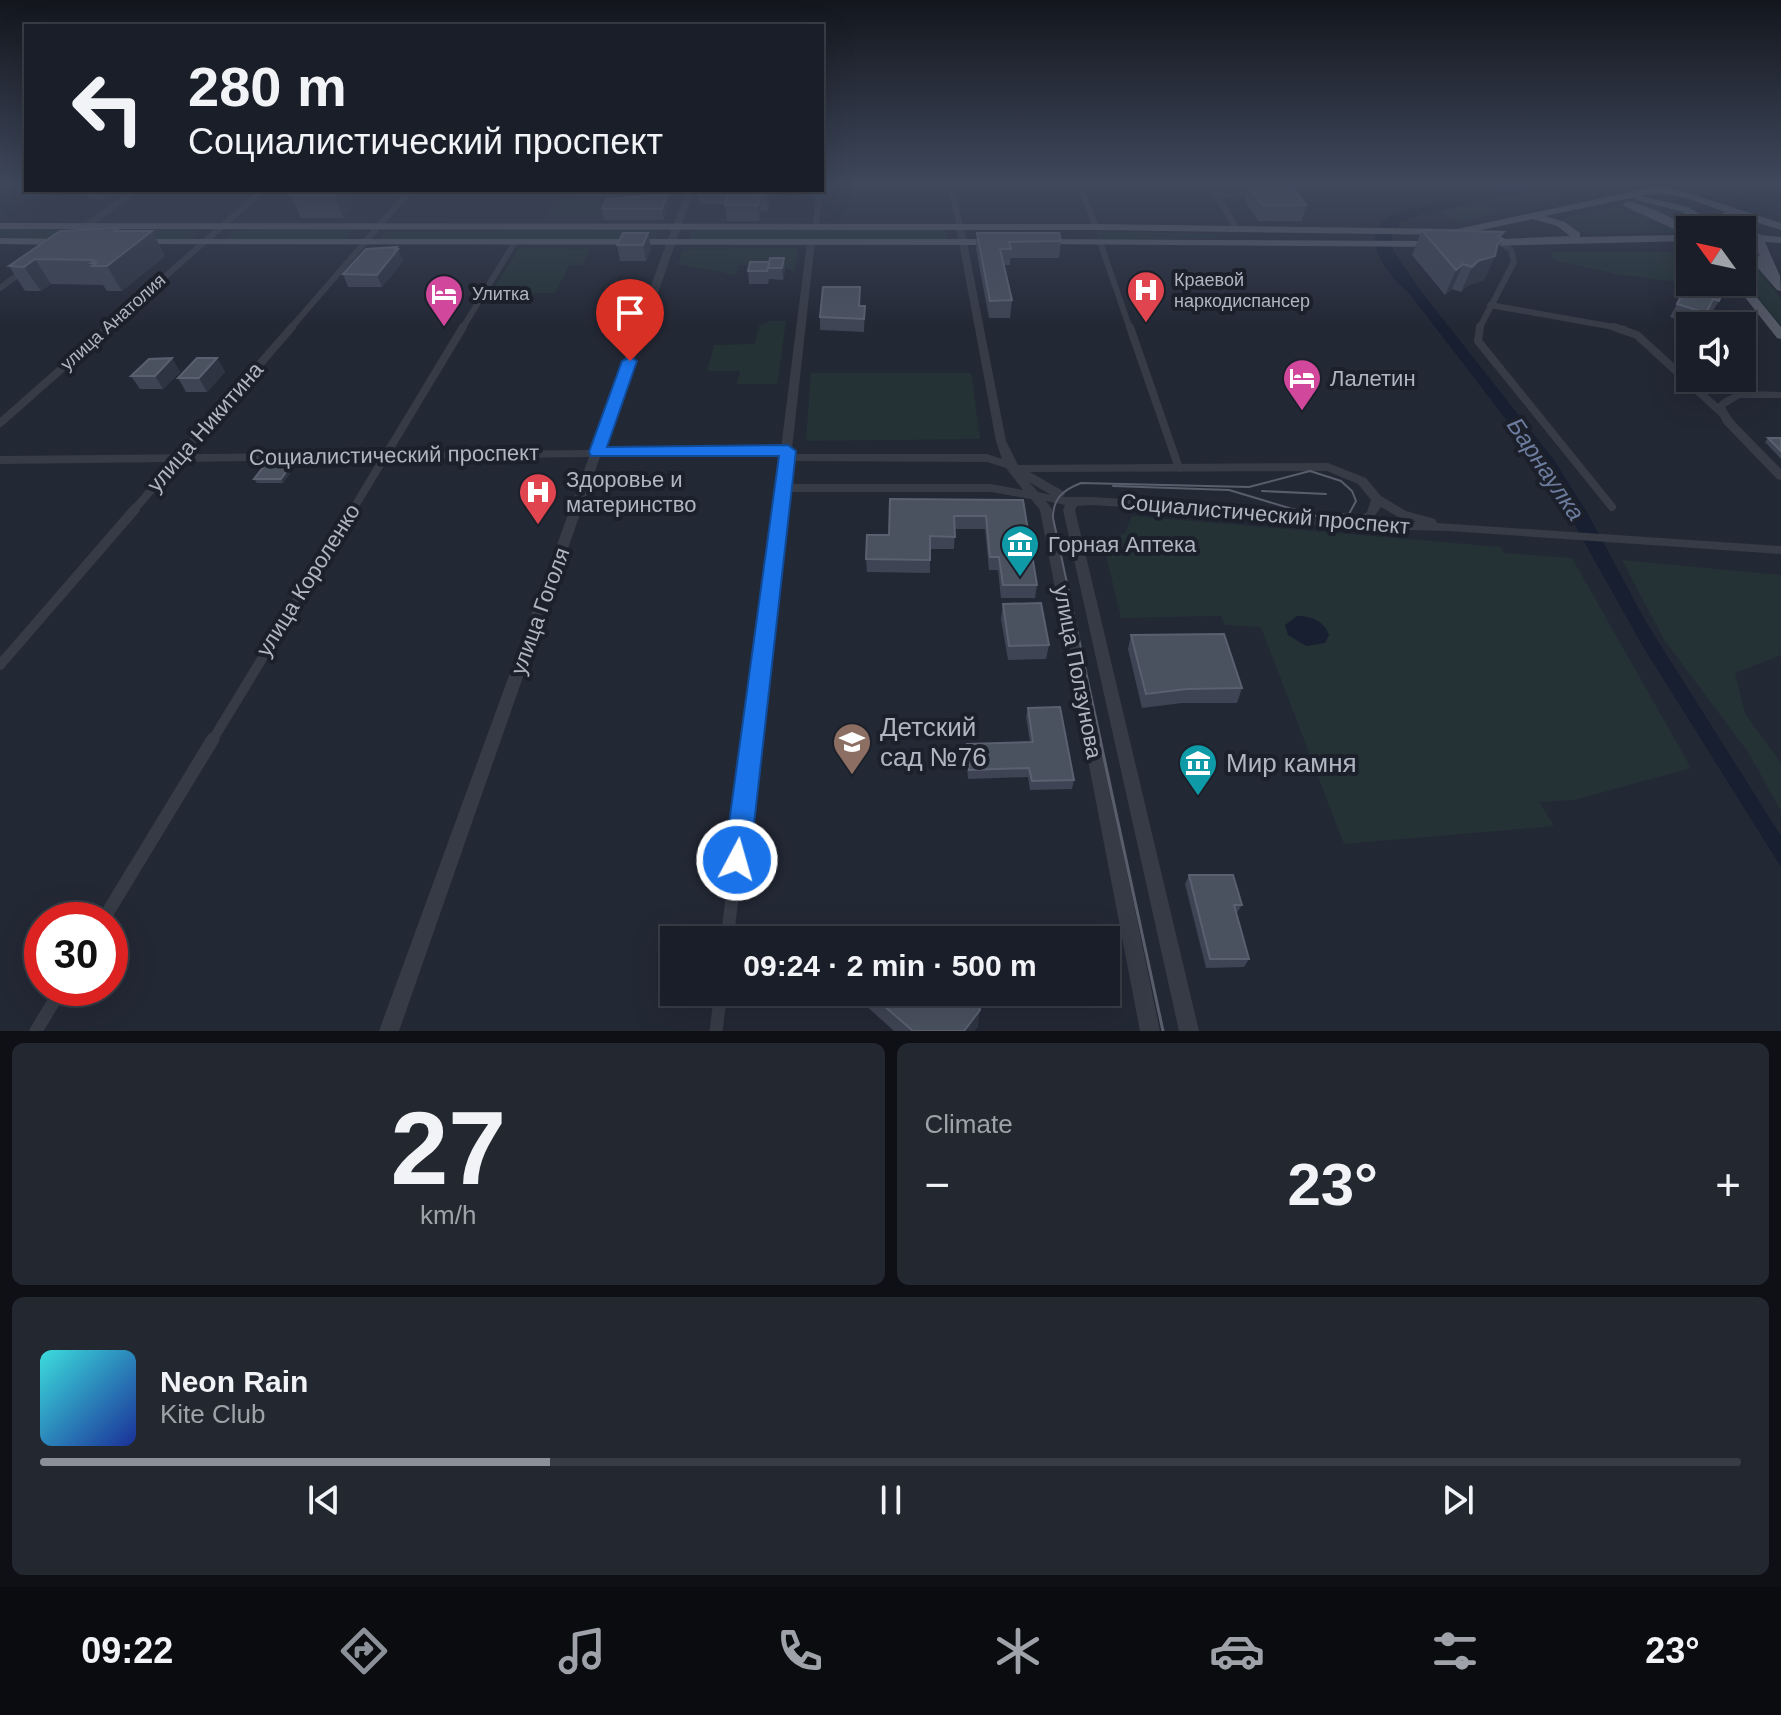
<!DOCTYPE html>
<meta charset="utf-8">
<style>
:root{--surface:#1a1e28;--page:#232730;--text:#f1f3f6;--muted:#9fa2a8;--line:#383c45;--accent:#8c9099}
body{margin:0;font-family:Arial,sans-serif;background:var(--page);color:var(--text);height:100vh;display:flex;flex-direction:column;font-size:30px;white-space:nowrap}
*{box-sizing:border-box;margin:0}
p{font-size:26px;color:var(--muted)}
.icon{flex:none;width:44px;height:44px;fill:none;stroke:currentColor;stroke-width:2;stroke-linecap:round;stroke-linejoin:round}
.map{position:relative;height:1031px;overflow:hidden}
.sheet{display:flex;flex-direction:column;gap:12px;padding:12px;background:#0e1016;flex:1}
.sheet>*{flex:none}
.top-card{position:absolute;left:24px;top:24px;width:800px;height:168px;border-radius:0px;box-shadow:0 8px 32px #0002,0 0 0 2px var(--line);background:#1a1e28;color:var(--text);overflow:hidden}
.needle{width:52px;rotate:303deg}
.controls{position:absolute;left:1676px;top:216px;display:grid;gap:16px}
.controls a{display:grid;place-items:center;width:80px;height:80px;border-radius:0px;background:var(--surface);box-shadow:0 8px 32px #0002,0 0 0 2px var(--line);font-size:40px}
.speed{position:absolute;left:24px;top:902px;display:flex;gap:16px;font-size:40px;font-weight:700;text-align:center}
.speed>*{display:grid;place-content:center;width:104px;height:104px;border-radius:50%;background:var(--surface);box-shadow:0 8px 32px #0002,0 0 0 2px var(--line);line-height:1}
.speed .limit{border:12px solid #d22;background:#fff;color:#111}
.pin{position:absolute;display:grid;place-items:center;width:68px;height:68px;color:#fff;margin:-82px -34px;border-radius:50% 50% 50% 0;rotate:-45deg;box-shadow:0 0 8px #0007}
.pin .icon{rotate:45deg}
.me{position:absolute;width:88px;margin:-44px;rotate:6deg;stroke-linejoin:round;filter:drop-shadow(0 0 6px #0008)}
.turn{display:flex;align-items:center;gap:28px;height:168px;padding:0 32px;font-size:36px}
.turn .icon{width:104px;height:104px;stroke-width:2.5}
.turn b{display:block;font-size:56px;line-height:68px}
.big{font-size:60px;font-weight:700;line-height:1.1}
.sheet .tile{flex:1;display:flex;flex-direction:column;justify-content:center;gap:12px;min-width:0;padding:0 28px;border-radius:12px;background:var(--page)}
.sheet .dial{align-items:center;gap:0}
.dial b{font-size:104px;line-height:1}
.song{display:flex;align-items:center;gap:24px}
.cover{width:96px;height:96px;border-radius:12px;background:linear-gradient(135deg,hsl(180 70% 55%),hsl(230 70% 35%))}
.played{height:8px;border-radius:4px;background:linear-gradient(90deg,var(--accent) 30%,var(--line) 30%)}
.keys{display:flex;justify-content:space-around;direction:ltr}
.heat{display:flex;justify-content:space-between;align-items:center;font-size:44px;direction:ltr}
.sheet .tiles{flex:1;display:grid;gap:12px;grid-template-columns:1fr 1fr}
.tile:last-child{grid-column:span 2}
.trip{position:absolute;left:660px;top:926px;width:460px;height:80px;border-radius:0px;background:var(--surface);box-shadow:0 8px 32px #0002,0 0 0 2px var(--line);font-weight:700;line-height:80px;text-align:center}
.tab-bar{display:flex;height:128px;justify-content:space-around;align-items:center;background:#0a0c10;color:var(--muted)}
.tab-bar .icon{width:56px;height:56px}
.tab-bar .on{color:var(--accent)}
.tab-bar b{font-size:36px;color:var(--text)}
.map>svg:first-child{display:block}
.green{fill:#243236}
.water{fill:#171f31}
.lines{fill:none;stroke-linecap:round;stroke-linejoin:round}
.minor-far3{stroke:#363b46;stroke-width:6}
.minor-far2{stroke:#363b46;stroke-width:8}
.minor-far1{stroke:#363b46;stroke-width:10}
.minor{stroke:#363b46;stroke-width:13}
.tertiary{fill:#363b46;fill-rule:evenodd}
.primary{fill:#545966;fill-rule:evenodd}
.tram-far1{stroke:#585e6c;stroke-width:2}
.tram{stroke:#585e6c;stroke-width:3}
.wall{fill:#3e4453}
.shaded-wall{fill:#2e3442}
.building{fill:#4a515f;stroke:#5a606f;stroke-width:2}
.route{fill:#1a73e8;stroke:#114b97;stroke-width:2}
.labels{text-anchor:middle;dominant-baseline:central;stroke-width:8;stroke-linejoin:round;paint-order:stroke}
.far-poi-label{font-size:18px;fill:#b0b5c2;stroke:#1b202a;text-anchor:start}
.far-street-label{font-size:18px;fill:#b0b5c2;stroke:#1b202a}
.poi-label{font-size:22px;fill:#b0b5c2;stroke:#1b202a;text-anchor:start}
.street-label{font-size:22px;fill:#b0b5c2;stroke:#1b202a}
.water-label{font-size:24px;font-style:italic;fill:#6d7c9e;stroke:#1b202a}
.near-poi-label{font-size:26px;fill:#b0b5c2;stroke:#1b202a;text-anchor:start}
</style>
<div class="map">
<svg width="1781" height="1031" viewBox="0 0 1781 1031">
<rect width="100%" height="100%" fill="#232835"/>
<g class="green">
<polygon points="1562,184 1578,184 1562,192 1568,196 1457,223 1439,211"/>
<polygon points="585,190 619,190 604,220 545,220 558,199 579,199"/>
<polygon points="1637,200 1674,208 1717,230 1690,230 1690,234 1686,234 1682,226 1627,201"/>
<polygon points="1620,204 1629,205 1677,230 1675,233 1587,234 1559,219"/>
<polygon points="0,229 201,230 190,239 0,239"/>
<polygon points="235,230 353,230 344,240 224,240"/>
<polygon points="659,230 656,239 380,239 387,231"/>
<polygon points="692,230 946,230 946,239 689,239"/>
<polygon points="1095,231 1216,234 1218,239 1098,239"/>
<polygon points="519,248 590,249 582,265 569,266 555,293 491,293"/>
<polygon points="793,248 798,249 795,272 779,265 739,265 736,275 678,264 683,251 690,249"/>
<polygon points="1742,250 1781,299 1781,326 1742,277"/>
<polygon points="1551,252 1678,252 1689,255 1690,282 1698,282 1699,285 1616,274 1553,260"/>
<polygon points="769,321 786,321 777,384 737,384 740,371 707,371 714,345 755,344 759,326"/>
<polygon points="811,373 971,373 980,439 806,441"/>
<polygon points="1132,516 1501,547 1504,553 1572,558 1691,768 1574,800 1539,802 1554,826 1344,844 1261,627 1225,625 1221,616 1121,618 1103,542 1125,533"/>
<polygon points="1622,560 1781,575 1781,655 1735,673 1745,714 1781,763 1781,811 1748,752 1665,641"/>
</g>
<g class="water">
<path d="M1521 184H1549L1422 214 1401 222 1392 236 1393 250 1420 290 1554 460 1588 514 1646 622 1781 836V867L1642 645 1541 465 1409 293C1392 279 1359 242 1384 221 1405 204 1491 190 1521 184Z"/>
<path d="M1297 616C1311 616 1324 621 1329 635L1325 643 1306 646 1288 635 1285 625Z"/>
</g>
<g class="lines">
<g class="minor-far3">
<polyline points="951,184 960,227"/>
<polyline points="1079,184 1096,227"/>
<polyline points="1210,184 1236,228"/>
<polyline points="1217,195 1257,194"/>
<polyline points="85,227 135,190"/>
<polyline points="816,227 819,190"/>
<polyline points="1100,242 1130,329"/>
<polyline points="0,288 23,271"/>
<polyline points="1490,305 1625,329"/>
<polyline points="106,329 263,190"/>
<polyline points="290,329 410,190"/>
<polyline points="462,329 515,242"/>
<polyline points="1479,329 1514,262 1511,250 1500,242"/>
</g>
<g class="minor-far2">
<polyline points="1130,327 1179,468"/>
<polyline points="1480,327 1478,341 1612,507"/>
<polyline points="1614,327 1637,335 1721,412"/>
<polyline points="0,423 109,327"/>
<polyline points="133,511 292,327"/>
<polyline points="352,511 463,327"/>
<polyline points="779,511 782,488"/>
</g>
<g class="minor-far1">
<polyline points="0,665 135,509"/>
<polyline points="212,741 353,509"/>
<polyline points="751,741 779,509"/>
</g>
<g class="minor">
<polyline points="103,920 213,739"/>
<polyline points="727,940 751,739"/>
<polyline points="36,1031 62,988"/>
<polyline points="716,1031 721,992"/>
</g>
<g class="tertiary">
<polygon points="1657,184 1664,184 1671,190 1664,192"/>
<path d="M686 190H694L603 450 781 448 807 242 811 240 815 242 792 449 794 451 792 454H987L1002 459 996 441 956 227 960 225 964 227 1006 441 1018 465 1328 463 1366 478 1381 496 1406 511 1435 519 1437 523 1781 546V554L1449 531 1329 528 1218 513 1092 505 1077 506 1075 510 1199 1031H1179L1063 510 1065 505 1046 501 1052 509 1160 1031H1140L1040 510 1031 499 991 492H782L776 488 780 455 600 457 399 1031H379L589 457 0 464V456L591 450ZM791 461 987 462 1006 468 1023 490 991 484H788ZM1327 471 1358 484 1371 500 1367 512 1353 521 1329 520 1218 505 1092 497H1063L1065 494 1063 491 1030 472ZM1029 482 1051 495 1038 492ZM1381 507 1398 517 1417 522 1371 521Z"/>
<path d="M1748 391 1781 392V398H1740L1725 407 1733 420 1781 469V480L1777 479 1724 424 1715 407C1724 396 1734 393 1748 391Z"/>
</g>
<g class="primary">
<path d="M1654 187 1679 190 1781 223V230L1730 214 1761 235 1781 237V243L1765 242 1780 276 1781 291 1777 290 1742 250V240L1760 257 1754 241 1748 240V236L1721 217 1720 215 1725 212C1698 203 1671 189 1642 196L1688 207 1728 230H1715L1680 211 1636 200V197L1545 216 1565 222 1580 233V237L1677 235 1676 230 1624 206 1623 204 1628 201C1648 207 1690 220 1690 241L1480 246 1474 243 1480 240 1570 236 1557 226 1533 219 1457 235 1096 230 0 229V223L1096 224 1457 229Z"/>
<polygon points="0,238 65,239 71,242 65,245 0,244"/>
<polygon points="136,239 997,239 1003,242 997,245 132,244 132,240"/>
<polygon points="1040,239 1436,241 1442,244 1436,247 1036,244 1034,242"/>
<polygon points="1742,279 1781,327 1781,339 1777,338 1733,282 1742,282"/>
</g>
<g class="tram-far1">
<polyline points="1262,491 1326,494"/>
<path d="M1101 741 1053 518C1053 498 1063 490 1081 483L1249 487 1310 471 1341 481 1352 491 1356 501 1349 514 1319 517 1229 490 1113 486"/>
</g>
<polyline class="tram" points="1100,739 1163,1031"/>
</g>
<g class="wall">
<polygon points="1298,184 1331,184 1329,188 1302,188"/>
<polygon points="1249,185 1306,205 1302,221 1258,221 1245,201"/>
<polygon points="84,190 118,190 105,199 89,199"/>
<polygon points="296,190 346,190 352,208 343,218 301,218 291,195"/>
<polygon points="647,190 674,190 664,220 604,220 602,209 645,196"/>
<polygon points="698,190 772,190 768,211 761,211 759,221 727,221 725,205 700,203"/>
<polygon points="119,228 121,231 152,231 165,256 122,291 107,291 103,285 51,284 41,291 25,291 9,266"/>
<polygon points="1422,230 1504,232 1501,238 1503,239 1484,280 1467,286 1461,292 1452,289 1445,295 1412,255"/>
<polygon points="648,233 651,249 646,261 620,261 617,245"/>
<polygon points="977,233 1061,241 1059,258 1010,258 1010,265 1004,265 1012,300 1010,318 989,318 976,249"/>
<polygon points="397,247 403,261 382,287 348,287 343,274"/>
<polygon points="784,258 785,270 783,280 769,279 768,284 749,284 748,271 769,262"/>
<polygon points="1688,283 1719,301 1711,314 1706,312 1698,326 1670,317"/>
<polygon points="860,306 865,306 864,332 820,330 820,317"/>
<polygon points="172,358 180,372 163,389 140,389 131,376"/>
<polygon points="217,358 225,372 207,392 186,392 178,378"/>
<polygon points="1768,438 1781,438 1781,459 1765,442"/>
<polygon points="296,465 283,483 257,483 254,479"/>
<polygon points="890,499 1023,500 1037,585 1035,598 1001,598 998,570 989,570 985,529 955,529 954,549 930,549 930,573 867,572 866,559 889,535"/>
<polygon points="1003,604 1049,645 1046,659 1008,660 1001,619"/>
<polygon points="1131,635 1242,688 1237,703 1182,703 1142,708 1128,649"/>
<polygon points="1028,708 1074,780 1072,789 1030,790 1028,777 968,779 966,753 967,744 1030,742 1026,717"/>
<polygon points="1189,875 1242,905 1236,914 1249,959 1244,967 1206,968 1185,884"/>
<polygon points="863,992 977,992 978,1026 974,1031 894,1031 864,1004"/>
</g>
<g class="shaded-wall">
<polygon points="100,190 118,190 105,199"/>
<polygon points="338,190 346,190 352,208 343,218 334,195"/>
<polygon points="669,190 674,190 674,191 664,220 662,209"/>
<polygon points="767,190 772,190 768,211 766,196"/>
<polygon points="760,196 761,211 759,221 758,205"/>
<polygon points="119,228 130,248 152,231 165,256 122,291 107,266 115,231"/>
<polygon points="1504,232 1499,243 1503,239 1484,280 1467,286 1461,292 1472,267"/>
<polygon points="648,233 651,249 646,261 643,245"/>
<polygon points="397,247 403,261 382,287 377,275"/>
<polygon points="784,258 785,270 783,280 782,268"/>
<polygon points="35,259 51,284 41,291 24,267"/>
<polygon points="1463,264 1452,289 1445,295 1456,270"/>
<polygon points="172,358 180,372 163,389 155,376"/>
<polygon points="217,358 225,372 207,392 199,378"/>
<polygon points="294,461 296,465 283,483 281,479"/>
<polygon points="980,1010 978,1026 974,1031 964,1031"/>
</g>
<g class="building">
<polygon points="1249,185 1291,185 1306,205 1262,205"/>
<polygon points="296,190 338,190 334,195 291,195"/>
<polygon points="647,190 669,190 662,209 602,209 607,199 645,196"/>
<polygon points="729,190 767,190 766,196 760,196 758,205 725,205"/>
<polygon points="119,228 115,231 152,231 107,266 92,266 96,263 91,263 95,260 35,259 24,267 9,266 60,231"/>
<polygon points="1422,230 1504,232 1498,237 1503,239 1497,245 1495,256 1478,261 1472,267 1463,264 1456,270"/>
<polygon points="623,233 648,233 643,245 617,245"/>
<polygon points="977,233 1059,233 1061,241 1009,242 1011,249 1000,249 1012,300 990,301"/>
<polygon points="397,247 395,249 398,249 377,275 343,274 366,249"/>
<polygon points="770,258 784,258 782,268 768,268"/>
<polygon points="750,262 769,262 767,271 748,271"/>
<polygon points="1688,283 1722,293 1719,301 1713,299 1706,313 1677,304"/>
<polygon points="823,287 860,287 859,306 865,306 864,319 820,317"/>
<polygon points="172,358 155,376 131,376 149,359"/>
<polygon points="197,358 217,358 199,378 178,378"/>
<polygon points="1768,438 1781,438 1781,451"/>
<polygon points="268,461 294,461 281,479 254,479"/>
<polygon points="890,499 1023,500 1037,585 1003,585 999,557 990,557 986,516 954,516 955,537 930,536 930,560 866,559 867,535 889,535"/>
<polygon points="1041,603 1049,645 1009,646 1003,604"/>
<polygon points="1224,634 1242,688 1187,689 1146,694 1131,635"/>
<polygon points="1060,707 1074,780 1032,781 1029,768 969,770 967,744 1033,742 1028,708"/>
<polygon points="1189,875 1233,875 1242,905 1234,905 1249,959 1210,959"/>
<polygon points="915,925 934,940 895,940 906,928"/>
<polygon points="868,992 977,992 980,1010 964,1031 913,1031"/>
</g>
<linearGradient id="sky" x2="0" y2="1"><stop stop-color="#13161d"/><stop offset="0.56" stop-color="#3f485c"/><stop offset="1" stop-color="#3f485c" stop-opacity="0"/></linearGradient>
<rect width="1781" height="328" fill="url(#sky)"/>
<polygon class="route" points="630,357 637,361 607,447 788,445 796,451 750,860 746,869 737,872 728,869 724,860 779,456 591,456 589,452 622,361"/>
<defs>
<symbol id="hospital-pin" viewBox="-11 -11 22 30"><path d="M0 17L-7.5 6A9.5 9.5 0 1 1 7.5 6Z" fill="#e0444e" stroke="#1b202a"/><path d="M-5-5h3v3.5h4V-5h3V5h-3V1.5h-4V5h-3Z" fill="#fff"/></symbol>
<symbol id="hotel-pin" viewBox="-11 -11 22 30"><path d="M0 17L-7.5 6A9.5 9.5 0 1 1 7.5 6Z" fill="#d1479c" stroke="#1b202a"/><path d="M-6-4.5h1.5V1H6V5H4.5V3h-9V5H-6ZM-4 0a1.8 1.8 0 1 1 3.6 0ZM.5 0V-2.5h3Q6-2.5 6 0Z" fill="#fff"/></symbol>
<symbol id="museum-pin" viewBox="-11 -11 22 30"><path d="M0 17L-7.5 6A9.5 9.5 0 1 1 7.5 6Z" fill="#0f9aa8" stroke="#1b202a"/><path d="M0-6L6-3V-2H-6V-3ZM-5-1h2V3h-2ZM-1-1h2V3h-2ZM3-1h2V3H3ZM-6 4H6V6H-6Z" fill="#fff"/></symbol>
<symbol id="school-pin" viewBox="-11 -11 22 30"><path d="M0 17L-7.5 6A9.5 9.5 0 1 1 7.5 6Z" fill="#8d6e63" stroke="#1b202a"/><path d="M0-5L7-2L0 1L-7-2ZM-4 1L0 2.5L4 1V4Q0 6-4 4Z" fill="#fff"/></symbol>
</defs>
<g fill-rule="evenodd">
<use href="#hospital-pin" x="1124" y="268" width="44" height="60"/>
<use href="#hotel-pin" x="422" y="272" width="44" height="60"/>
<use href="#hotel-pin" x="1280" y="356" width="44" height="60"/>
<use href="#hospital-pin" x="516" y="470" width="44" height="60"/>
<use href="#museum-pin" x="998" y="522" width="44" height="60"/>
<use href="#school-pin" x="830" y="720" width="44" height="60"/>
<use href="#museum-pin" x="1176" y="741" width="44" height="60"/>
</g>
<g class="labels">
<g class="far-poi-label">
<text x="1174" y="280">Краевой<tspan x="1174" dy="21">наркодиспансер</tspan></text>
<text x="472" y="294">Улитка</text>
</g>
<g class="far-street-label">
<text transform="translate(113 322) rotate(-42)">улица Анатолия</text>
</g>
<g class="poi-label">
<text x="1330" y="378">Лалетин</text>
<text x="566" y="479">Здоровье и<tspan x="566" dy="25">материнство</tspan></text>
<text x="1048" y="544">Горная Аптека</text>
</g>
<g class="street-label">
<text transform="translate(205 427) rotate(-49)">улица Никитина</text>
<text transform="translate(394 455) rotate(-1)">Социалистический проспект</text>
<text transform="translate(1265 514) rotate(5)">Социалистический проспект</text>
<text transform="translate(308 580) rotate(-58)">улица Короленко</text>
<text transform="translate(540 611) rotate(-70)">улица Гоголя</text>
<text transform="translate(1078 672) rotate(79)">улица Ползунова</text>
</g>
<g class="water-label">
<text transform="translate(1546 469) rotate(56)">Барнаулка</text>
</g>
<g class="near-poi-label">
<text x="880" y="727">Детский<tspan x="880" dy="30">сад №76</tspan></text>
<text x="1226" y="763">Мир камня</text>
</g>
</g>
</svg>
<div class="controls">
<a><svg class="needle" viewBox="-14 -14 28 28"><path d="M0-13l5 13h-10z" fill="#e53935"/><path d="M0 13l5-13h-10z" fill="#9fa2a8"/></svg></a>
<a><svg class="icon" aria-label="sound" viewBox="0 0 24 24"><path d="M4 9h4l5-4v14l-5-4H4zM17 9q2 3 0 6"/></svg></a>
</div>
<div class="speed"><div class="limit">30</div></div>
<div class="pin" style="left:630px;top:361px;background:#d93025"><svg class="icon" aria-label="arrive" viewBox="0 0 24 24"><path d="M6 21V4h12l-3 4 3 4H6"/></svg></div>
<svg class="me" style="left:737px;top:860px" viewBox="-20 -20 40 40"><circle r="17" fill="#1a73e8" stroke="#fff" stroke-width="3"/><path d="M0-11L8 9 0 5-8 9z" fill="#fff"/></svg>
<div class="trip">09:24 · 2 min · 500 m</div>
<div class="top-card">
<div class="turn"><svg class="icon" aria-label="left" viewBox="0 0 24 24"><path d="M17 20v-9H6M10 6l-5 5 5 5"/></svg><div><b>280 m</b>Социалистический проспект</div></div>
</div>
</div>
<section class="sheet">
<div class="tiles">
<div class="tile dial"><b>27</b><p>km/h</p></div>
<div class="tile"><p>Climate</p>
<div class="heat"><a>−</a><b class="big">23°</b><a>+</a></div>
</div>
<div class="tile">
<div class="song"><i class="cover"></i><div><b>Neon Rain</b><p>Kite Club</p></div></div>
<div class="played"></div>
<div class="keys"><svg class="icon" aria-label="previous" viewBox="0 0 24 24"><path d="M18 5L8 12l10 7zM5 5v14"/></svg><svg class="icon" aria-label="pause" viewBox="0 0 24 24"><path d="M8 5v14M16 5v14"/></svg><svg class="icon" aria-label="next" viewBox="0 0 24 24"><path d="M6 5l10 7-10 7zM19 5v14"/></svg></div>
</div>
</div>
</section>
<nav class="tab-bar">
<b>09:22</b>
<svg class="icon on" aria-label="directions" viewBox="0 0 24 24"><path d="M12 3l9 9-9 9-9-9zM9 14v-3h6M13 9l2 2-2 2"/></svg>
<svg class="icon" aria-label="music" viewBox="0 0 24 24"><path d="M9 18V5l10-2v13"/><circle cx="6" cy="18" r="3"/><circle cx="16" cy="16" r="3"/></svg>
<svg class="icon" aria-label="phone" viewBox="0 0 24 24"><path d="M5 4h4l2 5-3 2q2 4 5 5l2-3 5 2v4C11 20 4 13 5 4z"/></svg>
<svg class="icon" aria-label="climate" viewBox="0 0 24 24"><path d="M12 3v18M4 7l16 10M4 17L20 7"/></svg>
<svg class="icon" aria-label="car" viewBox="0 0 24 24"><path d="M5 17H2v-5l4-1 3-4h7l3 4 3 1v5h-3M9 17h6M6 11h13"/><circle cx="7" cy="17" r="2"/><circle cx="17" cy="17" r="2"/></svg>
<svg class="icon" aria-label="filters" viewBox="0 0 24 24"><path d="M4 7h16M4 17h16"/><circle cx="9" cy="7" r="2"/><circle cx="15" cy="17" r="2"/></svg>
<b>23°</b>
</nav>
